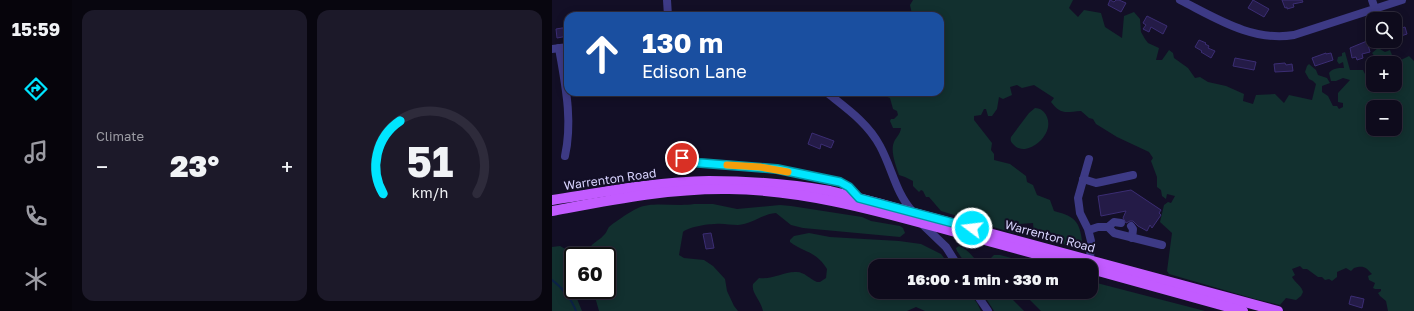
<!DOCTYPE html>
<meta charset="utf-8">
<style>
:root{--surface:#0e0b1c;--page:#1c1929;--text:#f1f3f6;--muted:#9b9ba3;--line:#2e2b3b;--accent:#00e5ff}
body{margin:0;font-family:"Golos Text",sans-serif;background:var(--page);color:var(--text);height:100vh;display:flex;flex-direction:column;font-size:15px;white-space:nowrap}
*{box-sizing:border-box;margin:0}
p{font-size:13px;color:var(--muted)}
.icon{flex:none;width:22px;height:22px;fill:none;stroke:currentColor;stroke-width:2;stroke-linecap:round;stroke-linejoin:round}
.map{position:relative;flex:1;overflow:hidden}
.drawer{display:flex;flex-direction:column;gap:10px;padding:10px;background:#08060f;width:480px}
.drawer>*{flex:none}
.top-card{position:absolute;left:12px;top:12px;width:380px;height:84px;border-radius:12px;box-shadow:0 2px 10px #0003,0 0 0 1px var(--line);background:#1a4fa0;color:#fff;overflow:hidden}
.fabs{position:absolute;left:814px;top:12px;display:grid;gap:8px}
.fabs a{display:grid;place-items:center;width:36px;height:36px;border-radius:8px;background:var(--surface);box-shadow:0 2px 10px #0003,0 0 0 1px var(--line);font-size:20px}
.speed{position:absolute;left:12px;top:247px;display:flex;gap:8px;font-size:20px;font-weight:700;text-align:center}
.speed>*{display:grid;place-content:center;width:52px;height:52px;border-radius:50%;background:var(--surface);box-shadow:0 2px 10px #0003,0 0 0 1px var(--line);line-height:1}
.speed .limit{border:2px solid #111;border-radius:6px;background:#fff;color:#111}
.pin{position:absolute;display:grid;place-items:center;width:34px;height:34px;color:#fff;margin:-17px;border:2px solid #fff;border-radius:50%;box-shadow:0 1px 4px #0007}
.me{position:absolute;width:44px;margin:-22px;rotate:285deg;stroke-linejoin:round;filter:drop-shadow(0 0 3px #0008)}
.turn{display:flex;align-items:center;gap:14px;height:84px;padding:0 12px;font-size:18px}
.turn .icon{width:52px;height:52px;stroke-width:2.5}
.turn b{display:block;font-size:28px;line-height:34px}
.big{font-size:30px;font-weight:800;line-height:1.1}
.drawer .tile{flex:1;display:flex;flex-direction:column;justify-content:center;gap:6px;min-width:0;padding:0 14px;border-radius:12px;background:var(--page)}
.drawer .dial{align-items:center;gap:0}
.dial svg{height:104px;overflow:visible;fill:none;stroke:var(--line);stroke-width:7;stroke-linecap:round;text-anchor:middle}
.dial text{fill:var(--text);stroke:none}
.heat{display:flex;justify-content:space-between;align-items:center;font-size:22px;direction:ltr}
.drawer .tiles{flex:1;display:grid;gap:10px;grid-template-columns:repeat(2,1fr)}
.trip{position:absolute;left:316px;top:259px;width:230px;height:40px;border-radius:12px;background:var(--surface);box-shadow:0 2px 10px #0003,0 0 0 1px var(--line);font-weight:800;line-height:40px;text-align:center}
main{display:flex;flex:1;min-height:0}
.menu{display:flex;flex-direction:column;width:72px;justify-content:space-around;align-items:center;background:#06040b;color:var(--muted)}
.menu .icon{width:28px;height:28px}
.menu .active{color:var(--accent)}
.menu b{font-size:18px;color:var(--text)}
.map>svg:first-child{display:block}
.green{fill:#12302f;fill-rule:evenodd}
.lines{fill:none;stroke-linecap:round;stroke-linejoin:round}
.stream{stroke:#0c2248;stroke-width:2}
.building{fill:#241b47;stroke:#3b2d73}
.minor{stroke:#3d3a85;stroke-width:8}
.major{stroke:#c25bff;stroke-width:10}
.route-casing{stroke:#0095a6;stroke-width:10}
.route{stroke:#00e5ff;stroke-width:7}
.slow{stroke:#f59e0b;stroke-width:7}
.labels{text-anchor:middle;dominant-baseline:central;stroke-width:4;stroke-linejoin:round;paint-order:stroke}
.street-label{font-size:12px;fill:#d9d4ff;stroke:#130f26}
</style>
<main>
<nav class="menu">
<b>15:59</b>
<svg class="icon active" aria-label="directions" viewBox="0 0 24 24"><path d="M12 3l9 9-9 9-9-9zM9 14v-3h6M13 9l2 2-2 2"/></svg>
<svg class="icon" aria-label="music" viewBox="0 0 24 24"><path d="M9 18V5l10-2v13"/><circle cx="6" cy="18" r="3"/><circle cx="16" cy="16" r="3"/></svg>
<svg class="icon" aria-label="phone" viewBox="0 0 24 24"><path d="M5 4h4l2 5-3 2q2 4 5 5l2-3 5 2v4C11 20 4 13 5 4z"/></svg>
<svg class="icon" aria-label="climate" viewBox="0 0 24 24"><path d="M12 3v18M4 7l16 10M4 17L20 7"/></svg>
</nav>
<section class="drawer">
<div class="tiles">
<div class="tile"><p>Climate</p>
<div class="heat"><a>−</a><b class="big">23°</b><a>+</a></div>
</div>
<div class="tile dial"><svg viewBox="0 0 100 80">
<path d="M14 69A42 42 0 1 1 86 69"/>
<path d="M14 69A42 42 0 0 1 27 13" stroke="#00e5ff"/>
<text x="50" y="56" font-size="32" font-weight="700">51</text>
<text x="50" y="72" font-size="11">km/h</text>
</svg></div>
</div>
</section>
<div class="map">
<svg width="862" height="311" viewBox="0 0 862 311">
<rect width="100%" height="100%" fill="#130f26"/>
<g class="green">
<path d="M361 0H521L517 8 526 17 532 10 549 13 553 27 570 38 572 16 582 12 588 19 589 32 593 39 596 43 607 48 604 60H610L617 50 621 53 622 58 636 68 643 78 648 77 656 82 674 86 692 94 691 101 701 104 704 95 723 94 732 103 737 95 760 100 764 84 761 81 757 79 753 72 755 66 757 64 764 70 766 75 775 78 778 83 770 86V92L776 96 781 106H785L787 109 791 107V103L786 102V93L798 80 791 78 784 81H779L777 73C781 68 786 68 792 68L791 62 787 64 785 61 786 57 790 56V53L793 52 798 70H811L817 82 821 80V85H843V65L849 60 857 56 862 61V311H836L834 301 828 296 826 293 829 291V289H823L821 288 823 283 817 280 816 276 820 274C814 267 811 265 802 268L799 271 794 268 785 272V277L780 281 777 279 773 280 770 277H766L755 269H751L748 266 740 269 743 275 740 277C743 283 750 286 751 292L749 296 744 300 734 298 728 305 703 299 617 274 615 271 620 233 608 222 612 205 616 202 619 203 623 196 615 194 614 199 610 196 609 190 605 187V177L599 161 601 158 597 152 565 137 544 124 541 119 537 118 529 111C513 112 509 115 499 102L502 98 482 85 470 88 465 85 458 87 460 95 451 99 447 97 445 109 440 116H436L434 109H432L429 115 422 116V120L440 143 439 150 442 154V160L458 164 474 176 475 182 481 185 485 195 498 200 502 211C526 217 528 223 531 248L526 249 482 234 481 223 467 224V229L461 233 389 211 377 197H374L371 191 369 190 367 192 361 186V181L353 177 347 175C344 166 338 151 342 142 344 137 348 135 349 128H341L338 121 339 119H342L346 115 345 111 341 109 338 98 333 96 331 92H388V16H358L360 14 358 5ZM821 107H843V129H821Z"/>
<polygon points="826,48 833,52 838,50 840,55 837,60 839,63 829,63 830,59 826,60 820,53"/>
<path d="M483 108C489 108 493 112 495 117 503 136 473 158 462 145 459 142 458 141 459 137L477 113Z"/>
<path d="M142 204H161L185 209 228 205 239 206 310 217 319 221 348 226 351 228 353 233 348 237 251 228 239 225 224 213C210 214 200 224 186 225 178 225 171 223 163 224 155 224 136 227 131 232L127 255 132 258 152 260 161 266 173 279 175 291 182 306 186 311H47L41 290H55V256H37C37 242 44 244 52 235 55 232 55 230 57 227 61 223 68 219 72 216 77 213 81 210 86 208 100 201 125 207 142 204Z"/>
<path d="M257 233 278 237 347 241 369 244 389 254 398 266H323V292H416L425 303 429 311H373L364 307 355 311H211C209 300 199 293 201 284L207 278C221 280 232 271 245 272 252 272 258 279 265 282H268L274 278 275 269C264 251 253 253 238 242V240L242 236Z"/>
<polygon points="8,246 15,250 18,254 18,258 14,272 30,311 0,311 0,247"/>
<path d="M407 246C416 249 423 259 428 266H415L405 251 404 248Z"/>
<polygon points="442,255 448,255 489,266 446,266 441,262 439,258"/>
<polygon points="539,282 541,282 653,311 489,311 470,292 539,292"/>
<polygon points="430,292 453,292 472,311 442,311"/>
</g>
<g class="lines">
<path class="stream" d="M0 280C10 287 20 300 24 311"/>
</g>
<g class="building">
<polygon points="558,0 562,2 564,0 567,0 574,3 569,12 556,5"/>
<polygon points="701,0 717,9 712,17 696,8"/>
<polygon points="730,0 750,0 751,2 741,4 742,7 735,9 735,7 733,8"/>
<polygon points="595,16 615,26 611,34 599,27 597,32 591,29 594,25 591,23"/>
<polygon points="853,27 855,34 843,38 843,30"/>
<polygon points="10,28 16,28 16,36 5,38 4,29"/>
<polygon points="647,40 654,43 653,44 657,46 656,48 663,51 659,58 649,52 650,51 643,47"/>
<polygon points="815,41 818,52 810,54 811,58 805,60 804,57 800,58 798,48"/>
<polygon points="774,53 774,54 779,53 781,60 763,66 760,58"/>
<polygon points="683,58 704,62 702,70 681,66"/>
<polygon points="733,63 734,65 740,64 741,71 723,72 722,64"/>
<polygon points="260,133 282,141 279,148 269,144 268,149 256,144"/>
<polygon points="579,190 609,210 607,213 609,215 600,228 598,225 595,231 586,226 581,221 578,221 574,223 571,218 574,211 549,216 546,196"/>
<polygon points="159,233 162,248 154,249 151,234"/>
<polygon points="799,296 812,299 810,308 797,304"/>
</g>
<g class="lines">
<g class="minor">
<polyline points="115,0 116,16"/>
<path d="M628 0C664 18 700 42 742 35L850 0"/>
<polyline points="820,0 823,9"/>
<path d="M7 48C13 84 21 119 13 156"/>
<polyline points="0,49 16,47"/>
<path d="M274 92C294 108 316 123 328 146 340 168 344 194 361 212"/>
<polyline points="130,158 136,162 225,169 288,182 297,187 307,198"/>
<polyline points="537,159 526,198 528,213 536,229 539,241 538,260"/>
<polyline points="531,179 544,183 549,182 581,175"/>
<polyline points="369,223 394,247 406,266"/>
<polyline points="579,226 581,229 580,238"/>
<polyline points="556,227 562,222 569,223"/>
<polyline points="537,230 546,227 556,227 562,233 610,245"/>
<polyline points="423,292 436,311"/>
</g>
<g class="major">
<path d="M0 200C52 192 104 182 157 181 198 181 238 184 278 191 299 196 320 201 340 207L726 311"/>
<path d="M0 211C59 200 117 188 177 189 248 190 316 208 385 227 432 240 480 253 528 266"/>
<polyline points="539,269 691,311"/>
</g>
</g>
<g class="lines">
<defs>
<polyline id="route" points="130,158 136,162 225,169 288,182 297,187 307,198 420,228"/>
</defs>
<use href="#route" class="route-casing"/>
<use href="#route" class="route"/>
<polyline class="slow" points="175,165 208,167 236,172"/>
</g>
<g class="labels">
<g class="street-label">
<text transform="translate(58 179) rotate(-8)">Warrenton Road</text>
<text transform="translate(498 236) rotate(15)">Warrenton Road</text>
</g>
</g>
</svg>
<div class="fabs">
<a><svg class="icon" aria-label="search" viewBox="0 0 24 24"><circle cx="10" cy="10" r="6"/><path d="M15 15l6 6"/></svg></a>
<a>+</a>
<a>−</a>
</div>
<div class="speed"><div class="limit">60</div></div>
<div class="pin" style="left:130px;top:158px;background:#d93025"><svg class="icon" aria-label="arrive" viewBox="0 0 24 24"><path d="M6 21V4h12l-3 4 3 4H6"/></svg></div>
<svg class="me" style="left:420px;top:228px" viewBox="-20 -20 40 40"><circle r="17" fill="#00e5ff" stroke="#fff" stroke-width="3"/><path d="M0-11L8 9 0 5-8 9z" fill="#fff"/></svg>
<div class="trip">16:00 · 1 min · 330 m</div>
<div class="top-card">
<div class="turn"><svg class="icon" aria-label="ahead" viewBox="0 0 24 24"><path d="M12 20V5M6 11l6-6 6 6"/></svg><div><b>130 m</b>Edison Lane</div></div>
</div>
</div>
</main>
